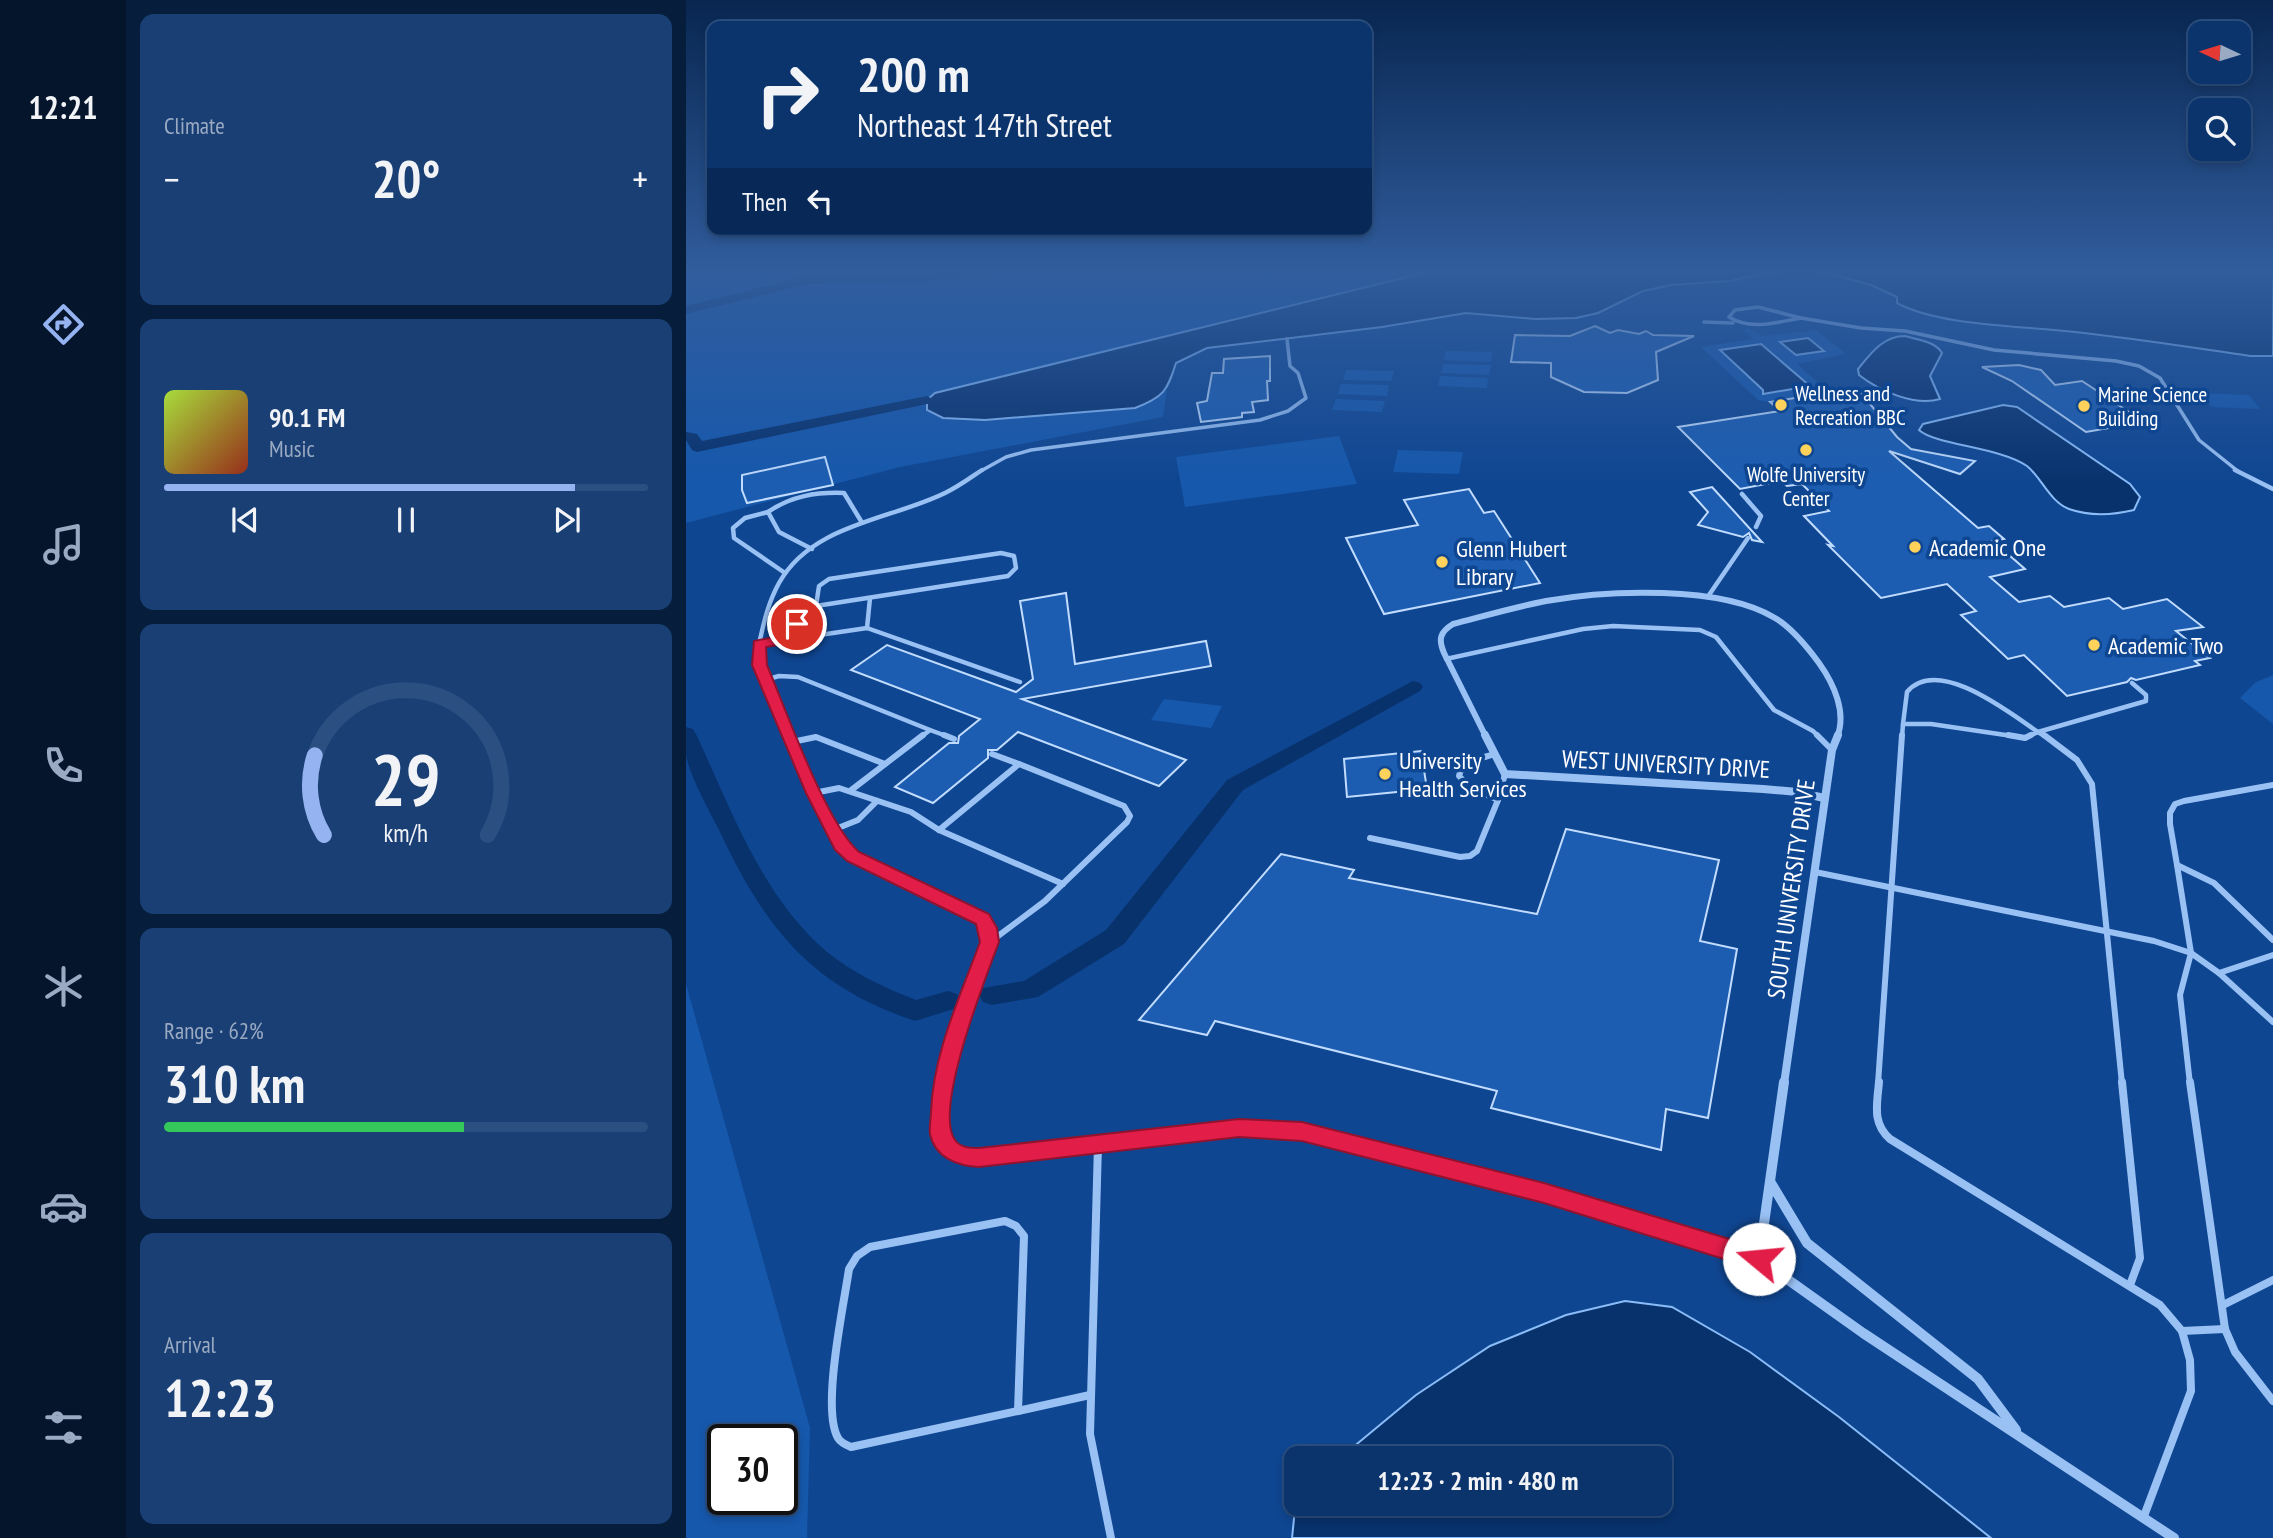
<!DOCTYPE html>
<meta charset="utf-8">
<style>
:root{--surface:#0b346d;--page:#193f75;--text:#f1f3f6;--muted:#9aaac2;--line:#2b4f80;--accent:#95b2f1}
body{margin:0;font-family:"PT Sans Narrow",sans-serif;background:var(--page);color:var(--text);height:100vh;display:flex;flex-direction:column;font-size:26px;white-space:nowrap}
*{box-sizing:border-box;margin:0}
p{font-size:23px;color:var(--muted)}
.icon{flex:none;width:38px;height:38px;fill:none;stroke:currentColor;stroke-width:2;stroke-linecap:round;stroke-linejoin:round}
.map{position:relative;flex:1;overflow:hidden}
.panel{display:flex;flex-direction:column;gap:14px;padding:14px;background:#061d3c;width:560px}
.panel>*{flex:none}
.top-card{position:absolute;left:21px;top:21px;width:665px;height:214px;border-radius:14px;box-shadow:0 4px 10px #0003,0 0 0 2px var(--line);background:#0b346d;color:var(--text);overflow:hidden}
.needle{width:46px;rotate:274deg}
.tools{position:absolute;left:1502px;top:21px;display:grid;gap:14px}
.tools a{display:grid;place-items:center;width:63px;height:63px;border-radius:14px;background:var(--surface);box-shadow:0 4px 10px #0003,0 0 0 2px var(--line);font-size:35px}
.speed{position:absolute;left:21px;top:1424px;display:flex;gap:14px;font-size:35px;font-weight:700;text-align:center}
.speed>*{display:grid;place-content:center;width:91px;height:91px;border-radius:50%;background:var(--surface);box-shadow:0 4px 10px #0003,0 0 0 2px var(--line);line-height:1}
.speed .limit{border:4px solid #111;border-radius:10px;background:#fff;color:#111}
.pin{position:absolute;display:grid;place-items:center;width:60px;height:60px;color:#fff;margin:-30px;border:4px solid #fff;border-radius:50%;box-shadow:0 2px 7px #0007}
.me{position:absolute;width:77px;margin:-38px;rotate:287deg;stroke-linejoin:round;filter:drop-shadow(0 0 5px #0008)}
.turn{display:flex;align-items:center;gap:24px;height:147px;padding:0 35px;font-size:32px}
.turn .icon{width:91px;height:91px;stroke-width:2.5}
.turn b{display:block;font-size:49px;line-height:60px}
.then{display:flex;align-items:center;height:66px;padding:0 35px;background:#0003;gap:14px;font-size:26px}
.big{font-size:52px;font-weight:700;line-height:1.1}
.panel .tile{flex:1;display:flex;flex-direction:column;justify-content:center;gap:10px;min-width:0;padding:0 24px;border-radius:14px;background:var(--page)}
.panel .dial{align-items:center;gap:0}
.dial svg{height:182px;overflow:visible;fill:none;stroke:var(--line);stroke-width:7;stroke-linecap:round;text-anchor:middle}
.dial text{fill:var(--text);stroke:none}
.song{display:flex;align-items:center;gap:21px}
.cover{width:84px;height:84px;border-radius:10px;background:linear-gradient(135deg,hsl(80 70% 55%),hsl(10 70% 35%))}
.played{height:7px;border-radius:4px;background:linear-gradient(90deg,var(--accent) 85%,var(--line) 85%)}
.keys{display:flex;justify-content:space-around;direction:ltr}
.heat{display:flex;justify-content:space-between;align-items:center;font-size:38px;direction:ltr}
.charge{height:10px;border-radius:5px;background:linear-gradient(90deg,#34c759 62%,var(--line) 0)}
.trip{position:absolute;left:598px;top:1446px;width:388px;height:70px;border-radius:14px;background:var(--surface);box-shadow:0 4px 10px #0003,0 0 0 2px var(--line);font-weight:700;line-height:70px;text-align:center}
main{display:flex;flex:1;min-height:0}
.tabs{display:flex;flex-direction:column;width:126px;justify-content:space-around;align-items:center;background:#04152c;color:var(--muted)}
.tabs .icon{width:49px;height:49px}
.tabs .on{color:var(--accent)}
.tabs b{font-size:32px;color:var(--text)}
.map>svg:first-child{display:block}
.green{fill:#1658ac;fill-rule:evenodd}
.water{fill:#08326c;stroke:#8abcf8;stroke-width:2}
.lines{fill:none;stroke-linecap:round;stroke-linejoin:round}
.canal{fill:#08326c;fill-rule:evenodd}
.building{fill:#1c5db1;stroke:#c1dcfe;stroke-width:2}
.lane-far3{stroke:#99c1f4;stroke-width:3.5}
.lane-far2{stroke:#99c1f4;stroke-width:4.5}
.lane-far1{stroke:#99c1f4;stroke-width:6}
.lane{stroke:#99c1f4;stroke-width:8}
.street-far2{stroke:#99c1f4;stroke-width:6}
.street-far1{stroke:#99c1f4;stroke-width:8}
.street{stroke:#99c1f4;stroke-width:10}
.route{fill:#e11d48;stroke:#92132f;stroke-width:2}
.poi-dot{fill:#ffd25c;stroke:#0f4691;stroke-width:2.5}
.labels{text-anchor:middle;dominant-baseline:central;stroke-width:7;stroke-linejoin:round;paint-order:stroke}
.far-poi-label{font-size:21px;fill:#fff;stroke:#0f4691;text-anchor:start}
.poi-label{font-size:24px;fill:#fff;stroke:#0f4691;text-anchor:start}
.street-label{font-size:24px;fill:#fff;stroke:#0f4691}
</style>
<main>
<nav class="tabs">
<b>12:21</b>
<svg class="icon on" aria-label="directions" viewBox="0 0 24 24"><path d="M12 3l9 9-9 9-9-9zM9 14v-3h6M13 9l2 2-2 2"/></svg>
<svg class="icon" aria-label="music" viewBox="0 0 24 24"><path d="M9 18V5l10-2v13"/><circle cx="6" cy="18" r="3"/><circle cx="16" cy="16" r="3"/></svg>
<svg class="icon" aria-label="phone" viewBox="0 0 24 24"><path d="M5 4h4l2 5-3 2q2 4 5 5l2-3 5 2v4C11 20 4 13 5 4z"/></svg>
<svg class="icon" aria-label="climate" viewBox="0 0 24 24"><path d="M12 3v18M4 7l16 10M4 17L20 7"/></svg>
<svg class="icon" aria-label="car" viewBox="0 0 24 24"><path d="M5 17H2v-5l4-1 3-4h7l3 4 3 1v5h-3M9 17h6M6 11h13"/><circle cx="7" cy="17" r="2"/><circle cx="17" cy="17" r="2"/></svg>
<svg class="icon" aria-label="filters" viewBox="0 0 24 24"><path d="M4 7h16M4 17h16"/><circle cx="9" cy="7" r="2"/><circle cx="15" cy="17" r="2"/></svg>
</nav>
<section class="panel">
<div class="tile"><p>Climate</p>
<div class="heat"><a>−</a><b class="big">20°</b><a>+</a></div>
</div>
<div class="tile">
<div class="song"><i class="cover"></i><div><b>90.1 FM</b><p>Music</p></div></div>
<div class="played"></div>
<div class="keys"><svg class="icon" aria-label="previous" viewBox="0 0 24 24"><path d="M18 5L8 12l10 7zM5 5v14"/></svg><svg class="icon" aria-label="pause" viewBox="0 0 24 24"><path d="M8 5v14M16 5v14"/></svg><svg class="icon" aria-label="next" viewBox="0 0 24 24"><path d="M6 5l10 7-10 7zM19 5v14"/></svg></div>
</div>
<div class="tile dial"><svg viewBox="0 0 100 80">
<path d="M14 69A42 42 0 1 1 86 69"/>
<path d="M14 69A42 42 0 0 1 10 34" stroke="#95b2f1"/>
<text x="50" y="56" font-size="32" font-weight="700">29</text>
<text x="50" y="72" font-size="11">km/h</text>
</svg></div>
<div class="tile"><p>Range · 62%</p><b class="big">310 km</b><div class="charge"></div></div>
<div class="tile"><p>Arrival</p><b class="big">12:23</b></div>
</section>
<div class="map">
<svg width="1587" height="1538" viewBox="0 0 1587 1538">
<rect width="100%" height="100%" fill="#0f4691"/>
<g class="green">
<polygon points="0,269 754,269 284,384 249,393 241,400 241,410 257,418 299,420 468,401 481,390 477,417 214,467 0,523"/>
<polygon points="1062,328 1076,336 1130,330 1160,354 1111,364 1135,385 1129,386 1137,394 1082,402 1072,400 1015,347 1067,339 1057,330"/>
<polygon points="760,351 806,352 805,362 758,360"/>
<polygon points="758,364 805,365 803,375 755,373"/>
<polygon points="660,370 708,371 705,381 657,380"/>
<polygon points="754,376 802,378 801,388 752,386"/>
<polygon points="655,384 703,385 701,396 652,394"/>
<polygon points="1515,393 1563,395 1574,409 1525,407"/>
<polygon points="650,399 699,401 696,412 646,410"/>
<polygon points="653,436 671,484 499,507 490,457"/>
<polygon points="712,450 777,452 773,474 707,472"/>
<polygon points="1587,675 1587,724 1554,698 1570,682"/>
<polygon points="478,699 536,706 525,728 465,720"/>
<path d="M0 984 124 1428 121 1538H0ZM37 1440H96V1500H37Z"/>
</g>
<g class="water">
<path d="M754 269H1097L1044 281 985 285 957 291 912 313 890 318 850 319 780 313 696 327 521 348 490 363C481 391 478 397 449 408L299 420 257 418 241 410V400L249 393Z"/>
<path d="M1127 269H1587V356H1564C1502 347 1441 337 1379 331 1332 326 1251 325 1211 303V297L1185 285Z"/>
<path d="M1219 336C1232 340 1249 341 1256 353L1244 376 1254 399C1229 407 1192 390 1173 375L1172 369C1185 353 1197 336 1219 336Z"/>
<polygon points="1122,338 1138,351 1110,355 1094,342"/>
<polygon points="1075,344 1124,386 1077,394 1077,390 1034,350"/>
<path d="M1317 405 1331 407 1444 484 1454 497 1448 510C1427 515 1403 516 1383 509 1364 502 1355 477 1341 466 1314 447 1249 445 1233 430L1237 424Z"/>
<polygon points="939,1301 986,1307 1064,1352 1153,1417 1305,1538 606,1538 609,1509 614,1503 975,1503 975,1458 654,1458 730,1395 804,1346 880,1315"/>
</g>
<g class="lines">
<g class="canal">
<polygon points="275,269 310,269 304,273 242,281 122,284 0,314 0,306 122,276 242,273"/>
<polygon points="241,396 248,400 246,403 11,452 6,450 0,440 0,432 11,434 16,441"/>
<polygon points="727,681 734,683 737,687 734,691 557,790 438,944 352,997 306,1005 297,1002 293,995 297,988 338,981 420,930 541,780"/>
<path d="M0 727 7 729 10 734C45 809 76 897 141 952 167 973 199 988 230 1000L262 991 271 994 275 1001 271 1008 229 1021C123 986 78 926 32 828 23 811 2 772 0 754 0 746 0 736 0 727Z"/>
</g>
</g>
<g class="building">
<polygon points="909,326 924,333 932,330 953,334 960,331 967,335 1008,336 970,352 972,380 941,393 898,392 865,377 865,363 825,362 829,335 884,336"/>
<polygon points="584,356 584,381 581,381 582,400 566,402 568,412 556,413 556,417 515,422 511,403 521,401 526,373 537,373 538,359"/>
<polygon points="1333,365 1355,370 1369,385 1396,381 1458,422 1400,432 1326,381 1296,367"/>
<polygon points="1171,388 1211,437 1225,449 1289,461 1274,474 1203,451 1292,528 1303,526 1318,539 1307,541 1339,569 1304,577 1333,602 1364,596 1378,607 1423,598 1437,609 1481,599 1517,627 1490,631 1524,658 1509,661 1514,665 1450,680 1445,678 1441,682 1381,696 1338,655 1322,659 1303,641 1275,615 1290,611 1261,584 1195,598 1142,545 1147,546 1118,516 1143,511 1116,484 1101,486 1095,481 1054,489 992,427 1094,411 1084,402"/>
<polygon points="139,457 147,485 61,503 56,490 56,475"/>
<polygon points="1026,487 1076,542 1066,540 1063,533 1057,537 1012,525 1022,512 1004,492"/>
<polygon points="783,489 798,513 808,511 854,583 698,614 660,538 732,525 718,500"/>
<polygon points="380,593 389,664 520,641 525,666 336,699 500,760 473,786 332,732 311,750 302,750 302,758 247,803 209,787 263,743 272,743 273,736 294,719 165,670 201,645 330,692 347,679 334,601"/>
<polygon points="735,751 741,789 661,797 658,759"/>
<polygon points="880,829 1033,860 1014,941 1051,949 1022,1118 980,1109 975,1150 805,1108 811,1091 529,1021 521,1035 453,1020 595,854 668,870 663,878 851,914"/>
</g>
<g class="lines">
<g class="lane-far3">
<path d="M1072 307 1115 318C1091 322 1065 331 1043 317L1049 310Z"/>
<polyline points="1115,318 1175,328 1219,331 1308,350 1430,361 1453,366 1474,378 1513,440 1553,472"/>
<polyline points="1018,322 1047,323"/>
<polyline points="293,472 320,457 345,450 574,420 602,411 620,398 612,373 604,366 601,339"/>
</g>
<g class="lane-far2">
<path d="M296 470C284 478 272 487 259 493 204 520 126 524 93 583 82 603 78 622 73 644L181 628 334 682"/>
<polyline points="1549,470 1587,489"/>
<polyline points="1056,494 1075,516 1070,527"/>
<polyline points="82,512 59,518 47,528 48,538 99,573"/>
<path d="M126 549 93 532 82 512C105 496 130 492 158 493L175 521"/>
<polygon points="315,553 328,556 330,568 322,576 130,606 133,586 143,579"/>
<polyline points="1023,595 1062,538"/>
<polyline points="181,628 184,598"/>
<polyline points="94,640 130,606"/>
<polyline points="760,659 897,629 927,626 1014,630 1030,637 1088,710 1127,731 1133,737"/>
<polyline points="79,680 93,676 112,677 244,730 235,737"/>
<path d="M1217 724 1221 692C1252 655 1325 714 1352 732L1460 701V695L1446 683"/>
<polyline points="244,730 263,737"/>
<polyline points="1216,737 1217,724 1245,724 1333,737"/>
<polyline points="1341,737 1352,732 1360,737"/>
</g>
<g class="lane-far1">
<polyline points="258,735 268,739"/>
<polyline points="1131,735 1146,750"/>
<polyline points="1322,735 1339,738 1345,735"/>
<polyline points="1358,735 1391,760 1406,784 1436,1084"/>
<polyline points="106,742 130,737 199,764"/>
<polyline points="306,754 333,764"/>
<path d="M809 754C796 758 776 761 773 776L785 788 812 800"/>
<polyline points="1587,785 1498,801 1489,804 1484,813 1484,824 1491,865 1528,883 1587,940"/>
<polyline points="164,791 237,735"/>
<polyline points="128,793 153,788 225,812 253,830 377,884"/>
<polyline points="147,830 172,820 191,801"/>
<polyline points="253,830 333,764 438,806 444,816 441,822 359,901 304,942"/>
<polyline points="684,838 774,857 784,856 791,851 812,800 819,774"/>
<polyline points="1491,865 1505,953 1533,973 1587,1022"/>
<polyline points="1129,872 1468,941 1505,953 1494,995 1504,1084"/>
<polyline points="1533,973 1587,955"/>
<polyline points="1192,1084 1216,735"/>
</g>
<g class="lane">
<path d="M1193 1082C1191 1105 1186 1123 1204 1139L1474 1305 1496 1331 1504 1360 1505 1391 1458 1516"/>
<polyline points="1436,1082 1454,1258 1444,1285"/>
<polyline points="1504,1082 1539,1329 1549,1352 1587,1401"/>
<polyline points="412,1145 404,1434 425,1538"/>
<path d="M319 1221 330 1226 338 1236 332 1411 165 1447C160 1445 155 1443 152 1438 135 1409 158 1304 163 1269L171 1256 184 1247Z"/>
<polyline points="1537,1305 1587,1280"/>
<polyline points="1496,1331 1539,1329"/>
<polyline points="332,1411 404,1395"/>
</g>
<g class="street-far2">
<polyline points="73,644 73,665 104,737"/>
<path d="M800 737 758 653C752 639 754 632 767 624 798 616 829 607 860 601 921 590 1035 585 1089 618 1106 628 1122 648 1133 663 1148 684 1161 713 1151 737"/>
</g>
<g class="street-far1">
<polyline points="103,735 128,793 159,852 297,919 302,928 304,942 276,1015 257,1084"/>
<polyline points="799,735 819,774 1077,789 1112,792 1138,798"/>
<polyline points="1098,1084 1146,750 1152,735"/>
</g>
<g class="street">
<path d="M257 1082C252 1118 246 1157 294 1157L553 1128 616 1131 858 1193 1073 1259 1177 1333 1488 1538"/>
<polyline points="1085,1183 1121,1243 1292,1379 1330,1430"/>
<polyline points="1073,1259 1098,1082"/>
</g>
</g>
<linearGradient id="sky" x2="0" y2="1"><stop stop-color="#082650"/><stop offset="0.56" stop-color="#315d9d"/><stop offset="1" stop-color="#315d9d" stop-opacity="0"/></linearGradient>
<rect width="1587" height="484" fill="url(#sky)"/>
<path class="route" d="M111 620 118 624 97 644 80 647 81 665C100 710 140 823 173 852L303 914 311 928 313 942C300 977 247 1110 269 1140 275 1148 284 1148 293 1148L553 1119 616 1122 858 1183 1073 1248 1081 1251 1085 1259 1081 1266 1073 1270 858 1203 616 1141 553 1137 293 1167C272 1166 249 1158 244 1134 243 1127 245 1119 245 1112 247 1053 274 997 294 942L290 924 161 861 149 850 120 793 66 665 68 641 88 637Z"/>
<g class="poi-dot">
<circle cx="1095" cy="405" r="7"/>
<circle cx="1398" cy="406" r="7"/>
<circle cx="1120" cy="450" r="7"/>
<circle cx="1229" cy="547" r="7"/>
<circle cx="756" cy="562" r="7"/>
<circle cx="1408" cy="645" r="7"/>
<circle cx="699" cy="774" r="7"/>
</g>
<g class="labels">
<g class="far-poi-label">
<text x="1109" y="393">Wellness and<tspan x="1109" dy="24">Recreation BBC</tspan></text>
<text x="1412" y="394">Marine Science<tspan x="1412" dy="24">Building</tspan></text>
<text x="1120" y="474" text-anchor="middle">Wolfe University<tspan x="1120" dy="24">Center</tspan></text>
</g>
<g class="poi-label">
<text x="1243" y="547">Academic One</text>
<text x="770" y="548">Glenn Hubert<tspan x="770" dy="28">Library</tspan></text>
<text x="1422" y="645">Academic Two</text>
<text x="713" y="760">University<tspan x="713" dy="28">Health Services</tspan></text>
</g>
<g class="street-label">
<text transform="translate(980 764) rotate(3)">WEST UNIVERSITY DRIVE</text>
<text transform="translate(1105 889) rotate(-82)">SOUTH UNIVERSITY DRIVE</text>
</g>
</g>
</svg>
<div class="tools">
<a><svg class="needle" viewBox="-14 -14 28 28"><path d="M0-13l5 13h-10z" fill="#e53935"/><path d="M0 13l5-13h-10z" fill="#9aaac2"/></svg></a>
<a><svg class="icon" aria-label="search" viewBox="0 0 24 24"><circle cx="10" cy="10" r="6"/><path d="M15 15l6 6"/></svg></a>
</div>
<div class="speed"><div class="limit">30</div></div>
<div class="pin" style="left:111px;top:624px;background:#d93025"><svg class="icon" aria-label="arrive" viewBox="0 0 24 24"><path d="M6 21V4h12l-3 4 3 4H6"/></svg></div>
<svg class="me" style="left:1073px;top:1259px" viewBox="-20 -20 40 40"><circle r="19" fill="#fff"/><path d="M0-13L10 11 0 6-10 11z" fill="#e11d48"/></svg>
<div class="trip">12:23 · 2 min · 480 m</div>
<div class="top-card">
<div class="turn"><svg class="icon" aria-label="right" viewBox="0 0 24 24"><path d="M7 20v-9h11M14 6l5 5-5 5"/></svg><div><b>200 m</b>Northeast 147th Street</div></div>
<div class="then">Then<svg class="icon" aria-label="left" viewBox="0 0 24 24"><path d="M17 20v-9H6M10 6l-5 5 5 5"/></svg></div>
</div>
</div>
</main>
